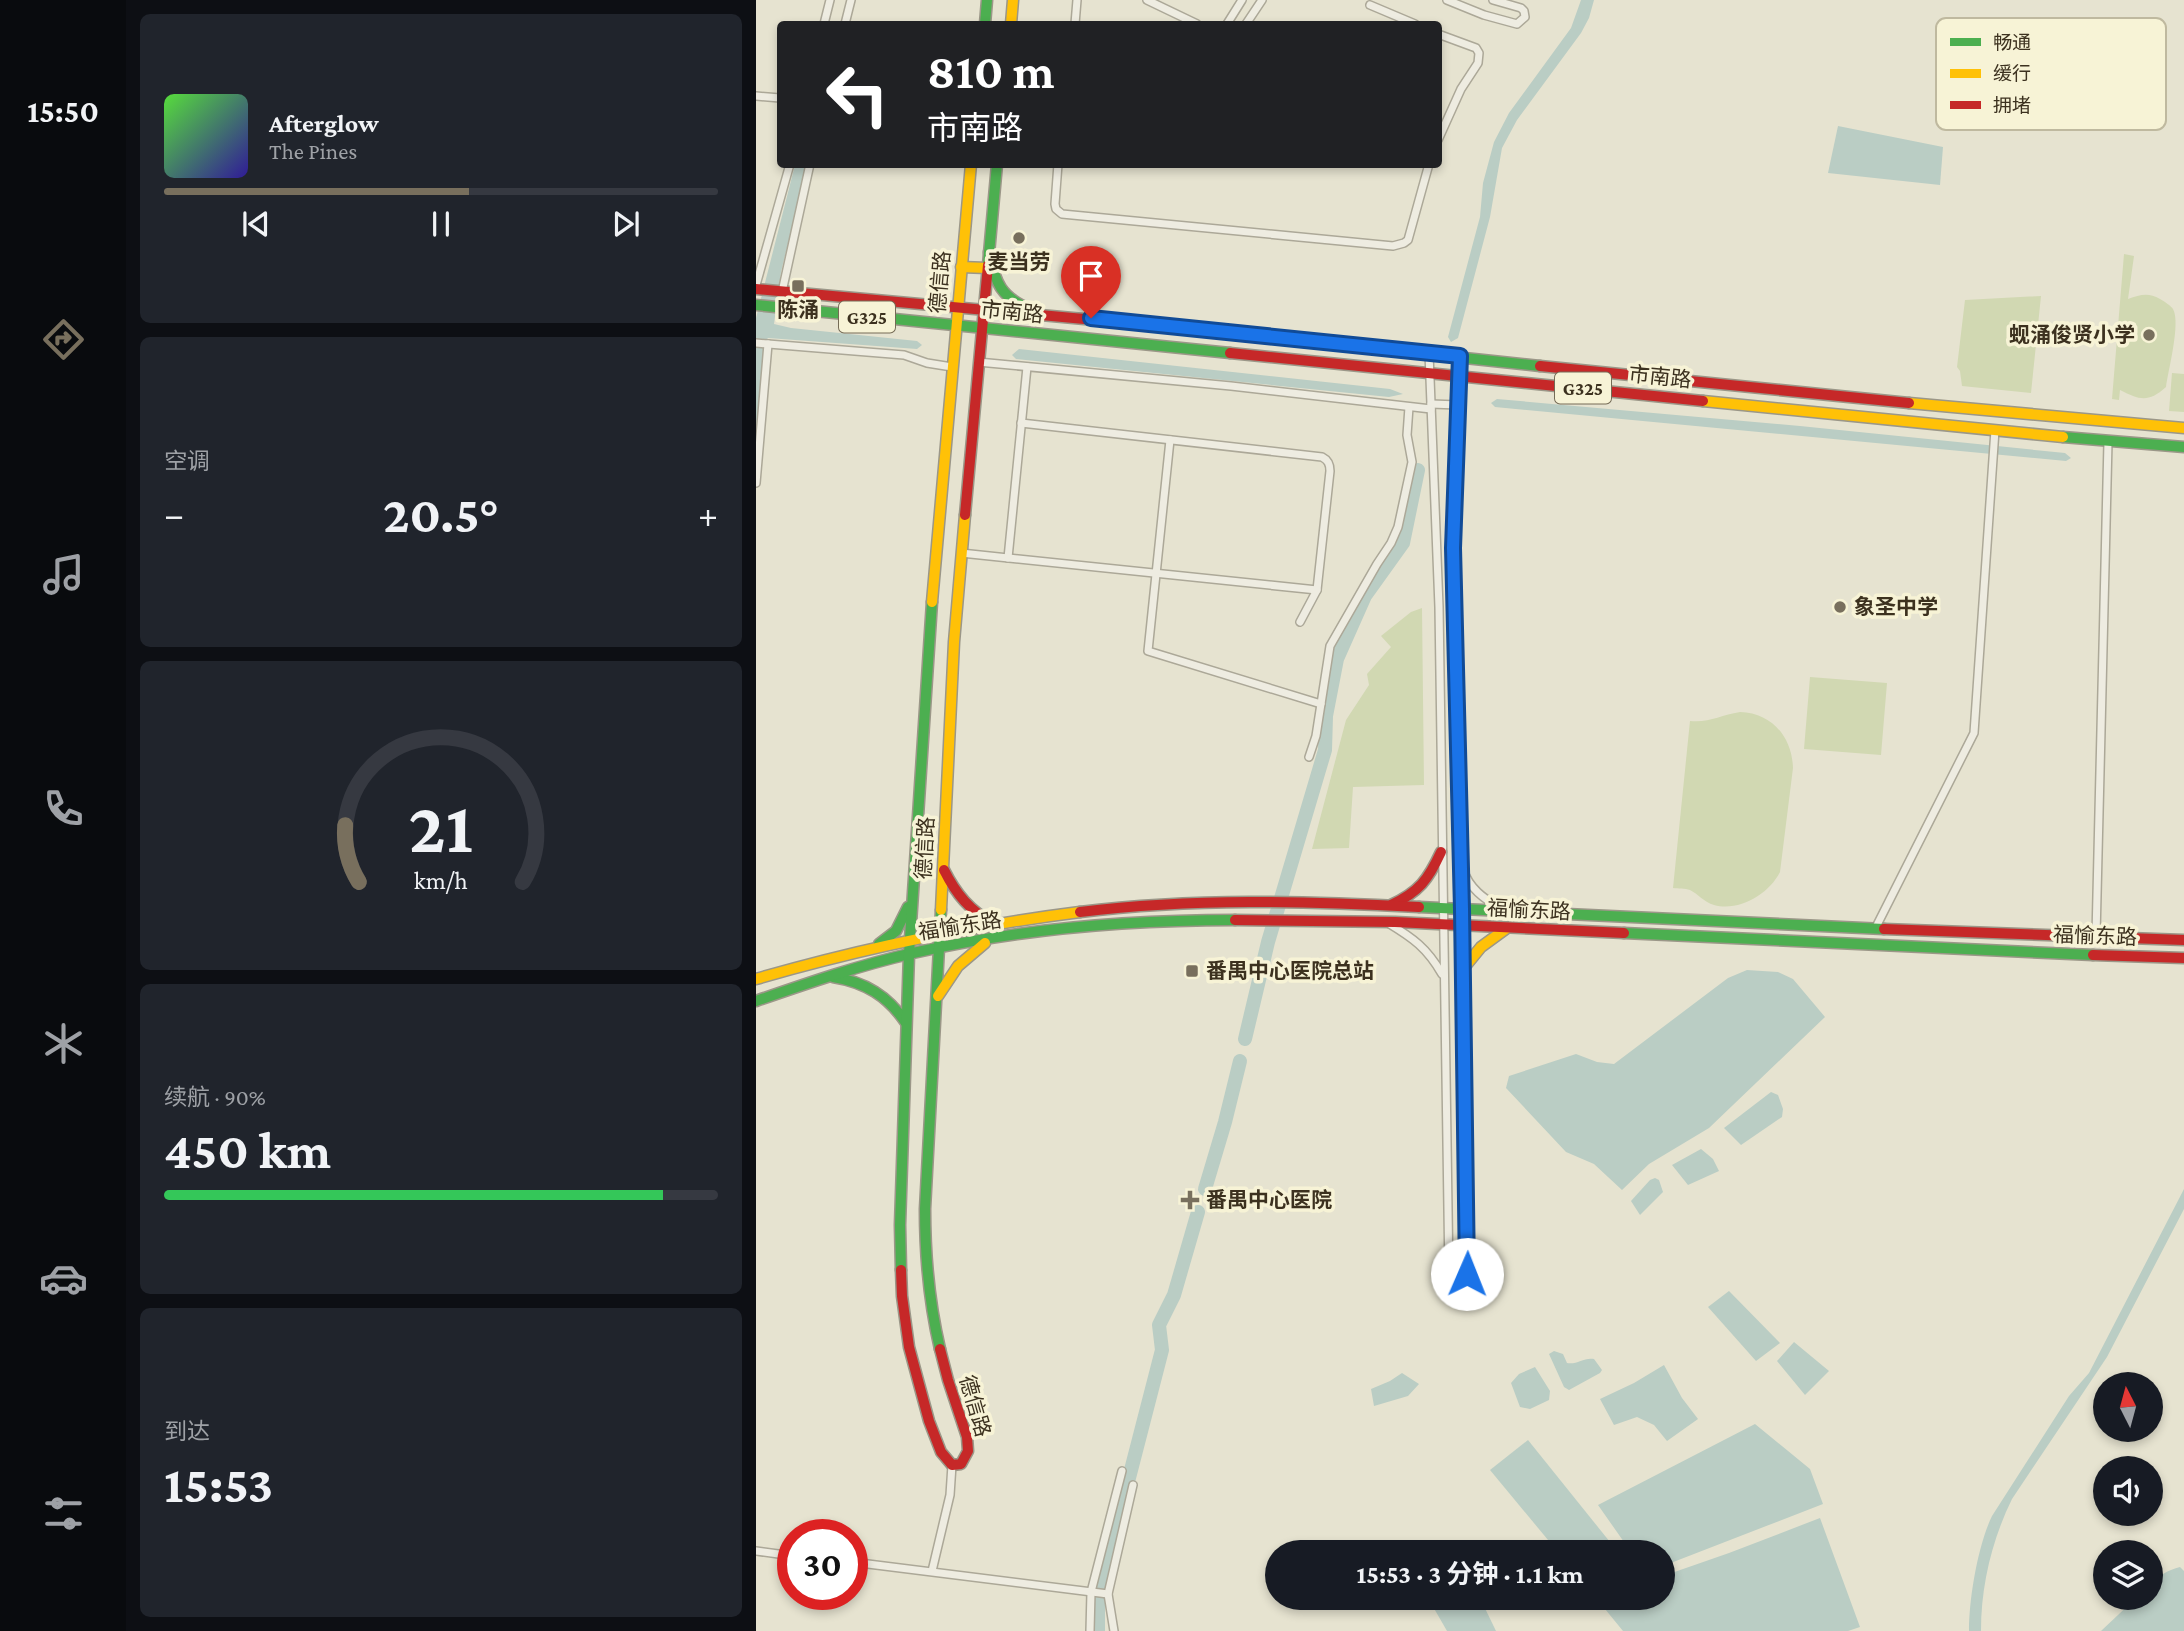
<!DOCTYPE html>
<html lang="zh">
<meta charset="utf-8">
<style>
:root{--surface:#171b24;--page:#20242c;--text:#f1f3f6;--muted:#9ea1a6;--line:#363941;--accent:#786f5d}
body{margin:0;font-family:"Crimson Pro","Noto Sans SC",serif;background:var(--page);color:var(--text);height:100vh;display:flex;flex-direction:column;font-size:26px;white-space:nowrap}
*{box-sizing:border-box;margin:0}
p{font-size:23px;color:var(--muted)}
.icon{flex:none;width:38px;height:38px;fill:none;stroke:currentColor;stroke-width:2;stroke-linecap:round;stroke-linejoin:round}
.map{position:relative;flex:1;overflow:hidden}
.details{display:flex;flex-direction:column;gap:14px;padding:14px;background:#0d0f14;width:630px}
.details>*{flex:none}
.banner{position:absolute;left:21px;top:21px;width:665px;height:147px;border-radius:7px;box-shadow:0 4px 10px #0003;background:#202124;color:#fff;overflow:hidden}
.needle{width:46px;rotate:354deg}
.fabs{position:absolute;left:1337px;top:1372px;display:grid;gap:14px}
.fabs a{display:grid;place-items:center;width:70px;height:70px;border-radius:50%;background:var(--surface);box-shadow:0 4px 10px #0003;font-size:35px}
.speed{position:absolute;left:21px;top:1519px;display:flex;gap:14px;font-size:35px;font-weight:700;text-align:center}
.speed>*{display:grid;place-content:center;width:91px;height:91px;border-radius:50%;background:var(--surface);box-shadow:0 4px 10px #0003;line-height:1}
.speed .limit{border:10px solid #d22;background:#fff;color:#111}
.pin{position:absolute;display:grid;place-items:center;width:60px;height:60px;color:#fff;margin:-72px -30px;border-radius:50% 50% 50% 0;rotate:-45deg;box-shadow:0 0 7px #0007}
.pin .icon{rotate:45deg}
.me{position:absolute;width:77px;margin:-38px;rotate:1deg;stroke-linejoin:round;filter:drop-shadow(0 0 5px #0008)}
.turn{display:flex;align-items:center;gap:24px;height:147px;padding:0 35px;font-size:32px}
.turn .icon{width:91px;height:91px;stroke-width:2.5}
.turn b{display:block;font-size:49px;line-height:60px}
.big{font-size:52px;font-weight:700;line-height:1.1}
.details .widget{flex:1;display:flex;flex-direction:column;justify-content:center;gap:10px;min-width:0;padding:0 24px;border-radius:10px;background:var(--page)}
.details .dial{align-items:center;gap:0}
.dial svg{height:182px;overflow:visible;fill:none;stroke:var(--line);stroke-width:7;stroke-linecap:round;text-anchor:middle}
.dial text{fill:var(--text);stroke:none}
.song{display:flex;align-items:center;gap:21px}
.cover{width:84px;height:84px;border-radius:10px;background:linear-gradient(135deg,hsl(110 70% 55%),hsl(250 70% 35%))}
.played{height:7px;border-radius:4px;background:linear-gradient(90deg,var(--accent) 55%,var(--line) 55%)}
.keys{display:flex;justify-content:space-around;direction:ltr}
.heat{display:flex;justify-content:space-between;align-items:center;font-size:38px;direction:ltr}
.charge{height:10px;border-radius:5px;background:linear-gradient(90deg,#34c759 90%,var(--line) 0)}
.trip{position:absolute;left:509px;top:1540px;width:410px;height:70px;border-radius:35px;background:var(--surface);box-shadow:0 4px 10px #0003;font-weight:700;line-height:70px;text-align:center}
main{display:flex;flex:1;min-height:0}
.tabs{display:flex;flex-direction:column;width:126px;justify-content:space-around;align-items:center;background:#090b0e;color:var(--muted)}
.tabs .icon{width:49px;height:49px}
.tabs .current{color:var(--accent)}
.tabs b{font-size:32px;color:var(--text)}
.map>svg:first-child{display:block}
.green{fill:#d1d8b2}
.water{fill:#bacdc4}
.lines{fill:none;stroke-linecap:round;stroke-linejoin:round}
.river{stroke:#bacdc4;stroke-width:14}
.street-casing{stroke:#aca898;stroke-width:10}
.fast-casing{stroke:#9b9788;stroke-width:13}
.slow-casing{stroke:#9b9788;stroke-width:13}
.jam-casing{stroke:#9b9788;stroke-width:13}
.street{stroke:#eeece1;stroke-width:7}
.fast{stroke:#4caf50;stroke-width:10}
.slow{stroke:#ffc107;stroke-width:10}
.jam{stroke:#c62828;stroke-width:10}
.route-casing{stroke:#114b97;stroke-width:18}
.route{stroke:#1a73e8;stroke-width:12}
.poi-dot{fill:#786f5d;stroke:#f7f3d6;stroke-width:2.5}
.labels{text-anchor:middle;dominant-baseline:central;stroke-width:7;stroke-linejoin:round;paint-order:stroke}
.shield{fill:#f7f3d6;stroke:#746b56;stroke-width:2}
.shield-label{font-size:19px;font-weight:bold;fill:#3c311f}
.poi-label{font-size:21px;font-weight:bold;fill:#3c311f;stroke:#f7f3d6;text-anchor:start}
.street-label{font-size:21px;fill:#3c311f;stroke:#f7f3d6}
.key{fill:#f7f3d6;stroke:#bfb99f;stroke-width:2}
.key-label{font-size:19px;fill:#3c311f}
</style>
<main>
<nav class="tabs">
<b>15:50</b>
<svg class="icon current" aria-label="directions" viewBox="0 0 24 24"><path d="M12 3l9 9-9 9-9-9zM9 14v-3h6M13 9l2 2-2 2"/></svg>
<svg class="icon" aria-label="music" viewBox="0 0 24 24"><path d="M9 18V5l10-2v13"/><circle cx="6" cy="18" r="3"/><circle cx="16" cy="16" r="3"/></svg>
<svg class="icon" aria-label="phone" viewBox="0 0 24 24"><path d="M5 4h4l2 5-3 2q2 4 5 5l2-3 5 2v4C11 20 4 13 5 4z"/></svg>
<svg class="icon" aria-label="climate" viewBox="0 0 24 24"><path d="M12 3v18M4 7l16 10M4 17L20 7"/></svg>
<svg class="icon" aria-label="car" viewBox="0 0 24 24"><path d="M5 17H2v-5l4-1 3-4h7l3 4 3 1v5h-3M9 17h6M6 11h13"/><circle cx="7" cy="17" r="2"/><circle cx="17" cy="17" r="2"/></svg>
<svg class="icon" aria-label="filters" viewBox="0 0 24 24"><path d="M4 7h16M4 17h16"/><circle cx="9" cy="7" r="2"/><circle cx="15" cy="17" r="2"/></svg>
</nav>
<section class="details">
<div class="widget">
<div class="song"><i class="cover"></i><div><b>Afterglow</b><p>The Pines</p></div></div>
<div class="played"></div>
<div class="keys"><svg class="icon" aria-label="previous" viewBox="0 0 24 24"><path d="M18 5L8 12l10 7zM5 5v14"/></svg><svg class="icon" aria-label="pause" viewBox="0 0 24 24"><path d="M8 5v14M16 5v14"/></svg><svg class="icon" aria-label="next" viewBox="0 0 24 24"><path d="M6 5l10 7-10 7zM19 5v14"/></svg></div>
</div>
<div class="widget"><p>空调</p>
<div class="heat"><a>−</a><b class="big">20.5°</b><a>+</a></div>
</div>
<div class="widget dial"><svg viewBox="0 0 100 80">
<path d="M14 69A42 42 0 1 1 86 69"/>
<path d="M14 69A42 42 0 0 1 8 44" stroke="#786f5d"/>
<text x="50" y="56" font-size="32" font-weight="700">21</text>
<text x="50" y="72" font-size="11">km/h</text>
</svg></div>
<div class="widget"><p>续航 · 90%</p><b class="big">450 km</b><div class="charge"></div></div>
<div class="widget"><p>到达</p><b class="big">15:53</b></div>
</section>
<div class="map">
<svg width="1428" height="1631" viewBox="0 0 1428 1631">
<rect width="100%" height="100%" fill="#e6e3d0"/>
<g class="green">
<path d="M1368 254 1378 256 1372 299C1384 295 1392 292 1404 299 1408 301 1415 306 1417 309 1425 323 1412 371 1410 387 1392 403 1384 400 1364 390L1363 400 1356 399Z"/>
<polygon points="1285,296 1275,393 1206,386 1204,371 1201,367 1209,300"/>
<polygon points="1416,373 1428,374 1428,412 1413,411"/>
<polygon points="666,608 668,785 597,787 593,848 556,849 590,720 613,685 611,674 635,647 625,636 655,612"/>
<polygon points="1054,677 1131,683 1125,755 1048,749"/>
<path d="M984 712C1016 713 1036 737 1037 768L1024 872C1013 894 983 912 958 905 948 902 942 894 934 890 929 888 922 889 917 888L934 721C953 723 965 715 984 712Z"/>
</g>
<g class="water">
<polygon points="825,0 838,0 833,18 825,33 761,120 746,148 734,217 702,338 695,342 692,337 724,217 727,183 738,142 753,113 815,28"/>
<polygon points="1082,126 1187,147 1184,185 1072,173"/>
<polygon points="39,165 51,165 25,272 18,324 35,328 161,341 166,345 161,349 12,338 8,343 0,433 0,318"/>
<polygon points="263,349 634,389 647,394 633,397 260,359 256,355"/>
<polygon points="741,399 1044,426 1309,453 1315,458 1310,461 739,407 735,403"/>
<polygon points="991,970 1022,972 1037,979 1069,1017 953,1128 893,1164 866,1190 838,1164 810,1152 750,1088 753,1076 820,1054 841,1062 858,1064 972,978"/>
<polygon points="1015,1092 1022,1095 1027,1109 1026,1117 985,1145 968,1128"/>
<polygon points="945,1149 957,1159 963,1171 932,1185 916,1165"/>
<polygon points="899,1178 903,1180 907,1192 884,1215 875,1201 894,1180"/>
<path d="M1428 1189V1209L1351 1357 1256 1499C1236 1540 1225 1585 1225 1631H1213C1213 1598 1222 1545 1236 1516L1313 1396 1333 1373Z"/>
<polygon points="973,1291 1024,1343 1000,1361 952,1307"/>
<polygon points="1038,1342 1073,1371 1049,1395 1021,1361"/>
<path d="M798 1351 807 1354 811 1363C821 1365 828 1357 838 1359L846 1370 844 1373 813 1390 808 1387 793 1354Z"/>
<polygon points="908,1365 926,1398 942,1419 911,1441 898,1425 881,1417 858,1425 844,1399 878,1383"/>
<polygon points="779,1367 794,1391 793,1400 774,1409 764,1407 755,1383 763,1374"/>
<polygon points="646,1373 663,1384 652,1396 618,1406 615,1389 634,1381"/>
<polygon points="999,1424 1054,1469 1067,1504 907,1566 906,1552 875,1552 842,1505"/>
<polygon points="772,1440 862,1552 802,1552 734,1470"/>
<polygon points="1064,1518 1104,1627 1092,1631 867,1631 840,1598 906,1598 907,1576 973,1553"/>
<path d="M1424 1567 1428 1571V1631H1345L1380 1598H1395V1584C1404 1575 1412 1570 1424 1567Z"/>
<polygon points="672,1598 724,1598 740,1631 691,1631"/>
</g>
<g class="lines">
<g class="river">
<polyline points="489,1039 512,942 569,750 570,716 581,659 609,596 647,543 662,470"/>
<polyline points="449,1189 469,1122 484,1061"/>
<polyline points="342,1631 342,1598 406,1350 403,1325 418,1295 442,1212"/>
</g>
<defs>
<g id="street">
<polyline points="391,0 441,24"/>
<polyline points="691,0 728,15 761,24 769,17 768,11 765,8 737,0"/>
<polyline points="614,5 659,24"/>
<polyline points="68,24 74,0"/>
<polyline points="89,24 95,0"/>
<polyline points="319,24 321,0"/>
<polyline points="471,24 486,0"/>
<polyline points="490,24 506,0"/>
<polyline points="682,34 720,48 723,53 722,63 705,89 682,140"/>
<polyline points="0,96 24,98"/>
<polyline points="302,164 299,204 300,209 306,214 637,246 648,243 652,240 673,164"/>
<polyline points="0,285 34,164"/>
<polyline points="26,292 54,164"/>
<polyline points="0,343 148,355 171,363 196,367"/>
<path d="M673 353 683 607 693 1276 696 1279C705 1281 710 1278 712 1268L697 548 704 356"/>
<polyline points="222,362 475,386 675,409"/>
<polyline points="675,404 702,405"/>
<path d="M265 423 566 457C572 460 574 464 574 471L561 590 544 622"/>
<polyline points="414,440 392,651 565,704"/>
<polyline points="0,483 12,344"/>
<polyline points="205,553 561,590"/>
<polyline points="252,558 271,367"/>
<polyline points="553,757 560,736 574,646 621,564 635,543 642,527 656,462 651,435 653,407"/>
<path d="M707 869C713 889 729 899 746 910"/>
<path d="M632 923C657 938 671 948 686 974"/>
<polyline points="1119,929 1218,733 1239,430"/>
<polyline points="1340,936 1352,442"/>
<polyline points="0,1551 37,1556"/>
<polyline points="96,1562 352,1594"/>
<polyline points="176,1571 194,1495 196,1465"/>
<polyline points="334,1631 335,1592 366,1471"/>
<polyline points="358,1631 352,1594 377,1485"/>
</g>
<g id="fast">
<polyline points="229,24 231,0"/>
<path d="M233 252C239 283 245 298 276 310"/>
<polyline points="232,265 241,164"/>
<polyline points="0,305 474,353"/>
<polyline points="426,328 784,366"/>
<polyline points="1307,437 1428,447"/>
<polyline points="663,907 1128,929"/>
<polyline points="868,933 1337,955"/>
<polyline points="123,944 140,931 152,907"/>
<path d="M77 977C109 982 132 996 150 1023"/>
<path d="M0 1001C52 983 104 965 157 953 262 929 372 920 479 920"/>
<polyline points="145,1270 144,1225 153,954 176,602"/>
<path d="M184 1349C173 1302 169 1257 169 1209L185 910"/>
</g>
<g id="slow">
<polyline points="255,24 257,0"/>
<polyline points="205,267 231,268"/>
<polyline points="947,401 1307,437"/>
<polyline points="1153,403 1428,428"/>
<polyline points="176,602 215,164"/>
<polyline points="185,910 198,642 209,515"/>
<polyline points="707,969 725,947 751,928"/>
<path d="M0 979C107 948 213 926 324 912"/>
<polyline points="182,996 202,966 229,943"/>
</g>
<g id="jam">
<polyline points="0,289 426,328"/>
<polyline points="474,353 947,401"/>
<polyline points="784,366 1153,403"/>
<polyline points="209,515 232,265"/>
<path d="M188 870C200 894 214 911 238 924"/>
<path d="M635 905C663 892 672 880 685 852"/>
<path d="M324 912C438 898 549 901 663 907"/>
<polyline points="479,920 639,922 868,933"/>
<polyline points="1128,929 1428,940"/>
<polyline points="1337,955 1428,958"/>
<polyline points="145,1270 146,1296 153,1347 173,1421 185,1452 196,1465 205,1464 212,1451 211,1437 192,1380 184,1349"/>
</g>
</defs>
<use href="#street" class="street-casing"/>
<use href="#fast" class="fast-casing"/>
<use href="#slow" class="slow-casing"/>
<use href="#jam" class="jam-casing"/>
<use href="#street" class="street"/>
<use href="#fast" class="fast"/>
<use href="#slow" class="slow"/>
<use href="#jam" class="jam"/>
</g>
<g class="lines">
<defs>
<polyline id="route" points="335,318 704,356 697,548 706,909 711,1274"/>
</defs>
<use href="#route" class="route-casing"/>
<use href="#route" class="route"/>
</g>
<g class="poi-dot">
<circle cx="263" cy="238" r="7"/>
<rect x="35" y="279" width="14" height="14" rx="3.5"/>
<circle cx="1393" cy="335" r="7"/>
<circle cx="1084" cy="607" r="7"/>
<rect x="429" y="964" width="14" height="14" rx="3.5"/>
<path d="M430.5 1189.5h7v7h7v7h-7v7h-7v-7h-7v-7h7z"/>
</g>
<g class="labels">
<g class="shield">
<rect x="83" y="301.5" width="56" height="31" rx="5"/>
<rect x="799" y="372.5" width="56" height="31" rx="5"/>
</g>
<g class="shield-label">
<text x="111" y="317">G325</text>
<text x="827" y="388">G325</text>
</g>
<g class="poi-label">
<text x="263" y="262" text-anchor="middle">麦当劳</text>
<text x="42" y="310" text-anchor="middle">陈涌</text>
<text x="1379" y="335" text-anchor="end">蚬涌俊贤小学</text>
<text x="1098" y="607">象圣中学</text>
<text x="450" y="971">番禺中心医院总站</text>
<text x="450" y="1200">番禺中心医院</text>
</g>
<g class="street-label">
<text transform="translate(184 282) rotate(-85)">德信路</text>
<text transform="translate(256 312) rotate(6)">市南路</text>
<text transform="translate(904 377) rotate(6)">市南路</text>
<text transform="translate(169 848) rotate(-87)">德信路</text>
<text transform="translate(773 910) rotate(3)">福愉东路</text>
<text transform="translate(204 926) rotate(-9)">福愉东路</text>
<text transform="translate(1339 936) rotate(2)">福愉东路</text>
<text transform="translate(219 1406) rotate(74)">德信路</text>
</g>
</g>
<rect x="1180" y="18" width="230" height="112" rx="10" class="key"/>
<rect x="1194" y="38" width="31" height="8" fill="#4caf50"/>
<rect x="1194" y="69" width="31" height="9" fill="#ffc107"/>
<rect x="1194" y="101" width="31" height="8" fill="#c62828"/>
<g class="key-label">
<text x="1237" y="49">畅通</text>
<text x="1237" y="80">缓行</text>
<text x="1237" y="112">拥堵</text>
</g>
</svg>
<div class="fabs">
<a><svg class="needle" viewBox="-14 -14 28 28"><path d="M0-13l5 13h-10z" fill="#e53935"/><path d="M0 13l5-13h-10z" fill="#9ea1a6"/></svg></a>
<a><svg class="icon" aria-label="sound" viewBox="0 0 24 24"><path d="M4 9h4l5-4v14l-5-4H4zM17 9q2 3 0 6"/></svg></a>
<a><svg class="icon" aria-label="layers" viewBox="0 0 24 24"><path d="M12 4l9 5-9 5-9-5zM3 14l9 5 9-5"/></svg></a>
</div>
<div class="speed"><div class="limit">30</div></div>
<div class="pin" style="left:335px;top:318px;background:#d93025"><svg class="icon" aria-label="arrive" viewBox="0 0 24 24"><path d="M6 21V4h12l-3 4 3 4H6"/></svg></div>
<svg class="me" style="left:711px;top:1274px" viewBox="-20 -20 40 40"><circle r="19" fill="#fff"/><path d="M0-13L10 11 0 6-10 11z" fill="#1a73e8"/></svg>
<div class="trip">15:53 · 3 分钟 · 1.1 km</div>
<div class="banner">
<div class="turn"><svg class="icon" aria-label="left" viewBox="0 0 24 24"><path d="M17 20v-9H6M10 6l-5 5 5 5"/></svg><div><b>810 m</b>市南路</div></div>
</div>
</div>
</main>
